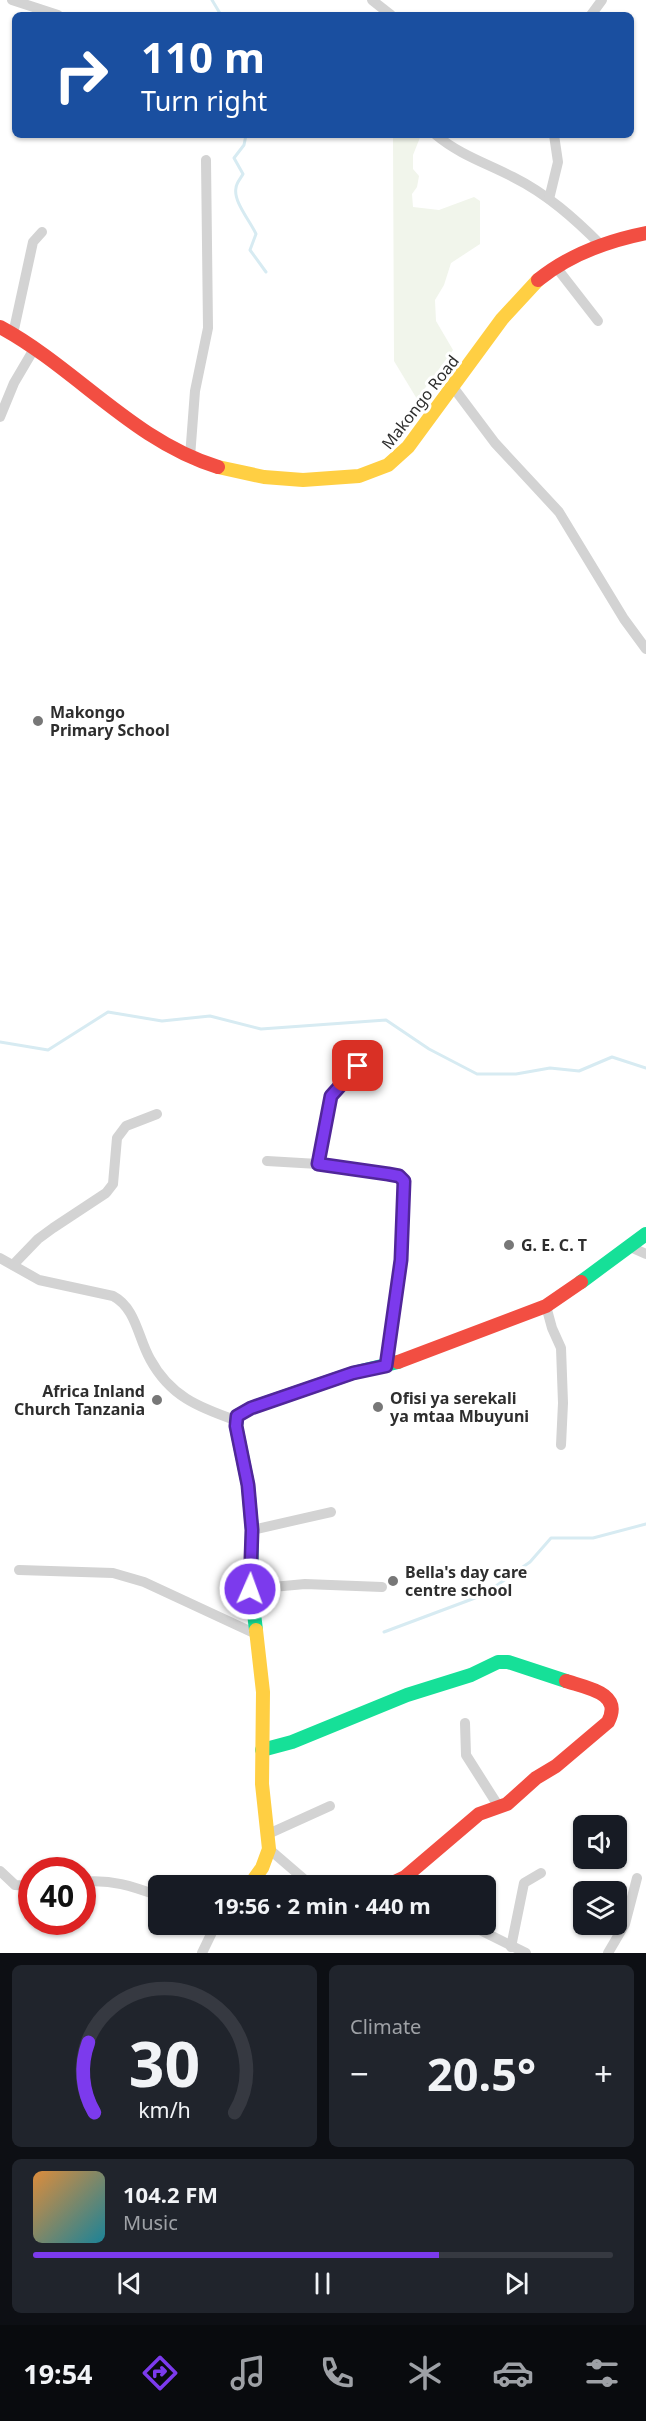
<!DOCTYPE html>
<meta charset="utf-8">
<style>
:root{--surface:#171b24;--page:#20242c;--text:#f1f3f6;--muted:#9ea1a6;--line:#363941;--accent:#7c3aed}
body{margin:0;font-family:"Noto Sans",sans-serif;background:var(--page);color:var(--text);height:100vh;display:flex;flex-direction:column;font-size:22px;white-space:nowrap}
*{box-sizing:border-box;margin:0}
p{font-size:20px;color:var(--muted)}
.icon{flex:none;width:33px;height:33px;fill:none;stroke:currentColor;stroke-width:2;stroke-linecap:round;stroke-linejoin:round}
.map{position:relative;height:1953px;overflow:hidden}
.side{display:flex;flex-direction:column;gap:12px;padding:12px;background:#0d0f14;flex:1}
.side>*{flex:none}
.guide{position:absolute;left:12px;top:12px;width:622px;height:126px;border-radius:9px;box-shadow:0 2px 4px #0004;background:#1a4fa0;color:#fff;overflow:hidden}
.tools{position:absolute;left:573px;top:1815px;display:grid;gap:12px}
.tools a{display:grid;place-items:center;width:54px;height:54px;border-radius:9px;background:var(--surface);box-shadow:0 2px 4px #0004;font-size:30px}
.speed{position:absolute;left:18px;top:1857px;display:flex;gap:12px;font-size:30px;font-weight:700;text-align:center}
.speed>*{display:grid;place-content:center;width:78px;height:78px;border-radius:50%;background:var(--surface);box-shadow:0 2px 4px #0004;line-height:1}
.speed .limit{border:9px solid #d22;background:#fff;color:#111}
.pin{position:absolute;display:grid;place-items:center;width:51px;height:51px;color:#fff;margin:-26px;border-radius:12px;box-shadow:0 3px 9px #0006}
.me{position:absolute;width:66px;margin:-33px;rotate:2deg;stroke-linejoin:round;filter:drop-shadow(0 0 4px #0008)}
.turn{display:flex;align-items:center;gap:21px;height:126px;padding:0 30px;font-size:27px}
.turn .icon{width:78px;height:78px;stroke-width:2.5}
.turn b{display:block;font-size:42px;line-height:51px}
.big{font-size:45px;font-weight:700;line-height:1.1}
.side .widget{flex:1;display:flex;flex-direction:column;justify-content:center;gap:9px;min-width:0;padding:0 21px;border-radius:9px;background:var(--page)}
.side .dial{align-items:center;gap:0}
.dial svg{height:156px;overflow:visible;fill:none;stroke:var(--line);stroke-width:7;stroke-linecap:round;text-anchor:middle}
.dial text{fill:var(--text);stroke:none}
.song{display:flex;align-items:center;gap:18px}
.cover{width:72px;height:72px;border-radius:9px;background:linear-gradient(135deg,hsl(30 70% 55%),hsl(190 70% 35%))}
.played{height:6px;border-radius:3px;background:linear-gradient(90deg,var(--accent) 70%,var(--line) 70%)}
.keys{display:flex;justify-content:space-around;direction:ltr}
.heat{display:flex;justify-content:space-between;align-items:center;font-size:33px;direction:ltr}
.side .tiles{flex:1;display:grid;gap:12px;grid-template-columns:1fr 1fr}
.widget:last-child{grid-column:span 2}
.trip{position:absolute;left:148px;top:1875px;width:348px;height:60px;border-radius:9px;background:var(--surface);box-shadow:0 2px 4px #0004;font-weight:700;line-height:60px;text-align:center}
.tabs{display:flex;height:96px;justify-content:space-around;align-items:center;background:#090b0e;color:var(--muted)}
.tabs .icon{width:42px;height:42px}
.tabs .selected{color:var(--accent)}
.tabs b{font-size:27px;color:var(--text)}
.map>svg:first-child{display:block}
.green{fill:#f1f5eb}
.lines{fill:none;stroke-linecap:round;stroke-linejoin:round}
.stream{stroke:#d7ebf2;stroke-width:3}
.street{stroke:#d3d3d3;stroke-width:10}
.fast{stroke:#16e098;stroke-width:14}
.slow{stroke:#ffcf43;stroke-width:14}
.jam{stroke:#f24e42;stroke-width:14}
.route-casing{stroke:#51269a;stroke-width:15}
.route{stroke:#7c3aed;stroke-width:10}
.poi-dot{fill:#777;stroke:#fff;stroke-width:2}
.labels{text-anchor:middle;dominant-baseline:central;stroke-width:6;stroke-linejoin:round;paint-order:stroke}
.street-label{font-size:16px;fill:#2e2e2e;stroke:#fff}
.poi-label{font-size:16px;font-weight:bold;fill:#2e2e2e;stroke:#fff;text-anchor:start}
</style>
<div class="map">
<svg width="646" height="1953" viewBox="0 0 646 1953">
<rect width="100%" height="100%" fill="#fff"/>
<polygon class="green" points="393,135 421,135 413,155 413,169 419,176 417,187 412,194 413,207 439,210 474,197 480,201 480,244 451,263 444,285 435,300 436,321 453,350 417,399 394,361"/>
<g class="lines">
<g class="stream">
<polyline points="212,0 221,15"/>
<path d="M246 135 244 145 234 158 243 174C241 178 236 183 236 188 233 201 250 221 256 234L250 250 266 272"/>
<polyline points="0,1042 48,1050 108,1012 162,1021 210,1016 261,1029 386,1020 429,1049 477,1074 516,1074 550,1068 579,1071 612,1057 646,1068"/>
<polyline points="384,1632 483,1595 530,1562 551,1538 593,1538 646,1524"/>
</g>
<g class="street">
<polyline points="12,0 58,15"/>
<polyline points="372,0 391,15"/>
<polyline points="591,15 602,0"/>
<path d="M436 135C460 155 486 163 513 177 547 194 574 218 601 245"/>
<polyline points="549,199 558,162 554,135"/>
<polyline points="556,267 598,321"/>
<polyline points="13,334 33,242 42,232"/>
<polyline points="453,387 495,443 559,512 624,619 646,649"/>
<polyline points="0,417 14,383 34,349"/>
<polyline points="190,457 195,391 208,328 206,160"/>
<polyline points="267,1161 318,1164 388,1174 399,1176 404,1181 401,1260 386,1366"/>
<polyline points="318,1164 331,1096 358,1066"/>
<polyline points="628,1246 646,1254"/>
<path d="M0 1258 39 1280 113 1296C136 1308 138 1338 150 1359 170 1396 198 1407 235 1420"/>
<polyline points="13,1265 38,1239 53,1228 106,1193 113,1184 117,1138 126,1126 157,1114"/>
<polyline points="546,1306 552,1328 561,1348 563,1403 561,1445"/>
<polyline points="252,1530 331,1512"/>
<polyline points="19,1570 113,1573 144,1582 256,1634"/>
<polyline points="251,1589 305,1584 382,1587"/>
<polyline points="465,1723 466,1755 499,1807"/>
<polyline points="266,1835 330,1806"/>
<polyline points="269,1849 312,1886"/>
<polyline points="0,1871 15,1885 32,1886"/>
<polyline points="405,1877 415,1886"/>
<path d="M82 1882C111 1879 132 1886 159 1896"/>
<polyline points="468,1924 526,1953"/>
<polyline points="511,1947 524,1883 541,1873"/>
<polyline points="202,1953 216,1924"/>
<polyline points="608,1953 625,1924 637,1878"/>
</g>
<g class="fast">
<polyline points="581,1282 646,1234"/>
<polyline points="256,1630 251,1589 252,1530 248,1485 236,1426 237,1416 251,1408 353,1373 398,1362"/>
<polyline points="262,1750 292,1742 407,1695 471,1675 498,1662 508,1662 566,1681"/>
</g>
<g class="slow">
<polyline points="218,467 264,477 303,480 359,476 388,465 408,447 502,319 538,280"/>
<polyline points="249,1886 262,1868 269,1849 262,1784 263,1692 256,1630"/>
</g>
<g class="jam">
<path d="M538 280C569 255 606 241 646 233"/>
<path d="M0 327C76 368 133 441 218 467"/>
<polyline points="398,1362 546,1306 581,1282"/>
<path d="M386 1886 405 1877 479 1814 507 1804 536 1778 556 1766 608 1722C623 1693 588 1688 566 1681"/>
</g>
</g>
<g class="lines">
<defs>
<polyline id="route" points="250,1589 252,1530 248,1485 236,1426 237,1416 251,1408 353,1373 386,1366 401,1260 404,1181 399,1176 388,1174 318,1164 331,1096 358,1066"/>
</defs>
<use href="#route" class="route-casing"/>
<use href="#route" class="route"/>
</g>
<g class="poi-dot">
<circle cx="38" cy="721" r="6"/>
<circle cx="509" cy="1245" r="6"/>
<circle cx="157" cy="1400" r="6"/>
<circle cx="378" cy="1407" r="6"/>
<circle cx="393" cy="1581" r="6"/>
</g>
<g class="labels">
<g class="street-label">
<text transform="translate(420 402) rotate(-52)">Makongo Road</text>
</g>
<g class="poi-label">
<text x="50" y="712">Makongo<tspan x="50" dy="18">Primary School</tspan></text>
<text x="521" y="1245">G. E. C. T</text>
<text x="145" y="1391" text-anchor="end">Africa Inland<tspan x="145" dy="18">Church Tanzania</tspan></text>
<text x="390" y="1398">Ofisi ya serekali<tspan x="390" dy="18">ya mtaa Mbuyuni</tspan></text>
<text x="405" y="1572">Bella's day care<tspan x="405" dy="18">centre school</tspan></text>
</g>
</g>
</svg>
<div class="tools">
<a><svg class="icon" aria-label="sound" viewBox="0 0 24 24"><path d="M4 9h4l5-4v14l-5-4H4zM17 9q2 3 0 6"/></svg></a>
<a><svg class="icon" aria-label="layers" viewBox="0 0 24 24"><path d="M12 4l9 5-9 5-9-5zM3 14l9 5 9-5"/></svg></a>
</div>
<div class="speed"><div class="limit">40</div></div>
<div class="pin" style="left:358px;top:1066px;background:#d93025"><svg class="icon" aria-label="arrive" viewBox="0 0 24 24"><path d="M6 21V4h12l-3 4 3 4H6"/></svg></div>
<svg class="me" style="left:250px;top:1589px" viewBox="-20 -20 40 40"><circle r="17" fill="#7c3aed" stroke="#fff" stroke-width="3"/><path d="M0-11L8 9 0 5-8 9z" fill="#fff"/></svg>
<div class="trip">19:56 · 2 min · 440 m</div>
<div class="guide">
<div class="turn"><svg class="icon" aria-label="right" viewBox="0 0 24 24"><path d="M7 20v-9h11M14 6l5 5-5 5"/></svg><div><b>110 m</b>Turn right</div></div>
</div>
</div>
<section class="side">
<div class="tiles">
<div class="widget dial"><svg viewBox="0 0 100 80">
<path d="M14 69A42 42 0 1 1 86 69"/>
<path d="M14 69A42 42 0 0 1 11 33" stroke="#7c3aed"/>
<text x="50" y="56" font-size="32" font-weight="700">30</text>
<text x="50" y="72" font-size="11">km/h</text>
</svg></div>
<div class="widget"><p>Climate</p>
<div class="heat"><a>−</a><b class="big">20.5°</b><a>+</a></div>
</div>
<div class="widget">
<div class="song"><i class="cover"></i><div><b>104.2 FM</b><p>Music</p></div></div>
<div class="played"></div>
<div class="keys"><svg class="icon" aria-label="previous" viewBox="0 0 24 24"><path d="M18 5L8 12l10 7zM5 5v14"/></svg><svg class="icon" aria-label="pause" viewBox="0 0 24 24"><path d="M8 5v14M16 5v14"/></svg><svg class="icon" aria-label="next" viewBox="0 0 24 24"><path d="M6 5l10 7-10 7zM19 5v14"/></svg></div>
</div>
</div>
</section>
<nav class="tabs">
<b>19:54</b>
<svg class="icon selected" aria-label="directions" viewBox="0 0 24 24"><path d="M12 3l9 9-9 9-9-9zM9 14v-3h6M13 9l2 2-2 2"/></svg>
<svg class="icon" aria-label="music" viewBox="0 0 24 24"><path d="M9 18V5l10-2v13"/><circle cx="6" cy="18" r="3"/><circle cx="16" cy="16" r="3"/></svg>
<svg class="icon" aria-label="phone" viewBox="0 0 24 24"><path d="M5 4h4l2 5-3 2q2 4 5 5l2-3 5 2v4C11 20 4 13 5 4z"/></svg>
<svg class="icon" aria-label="climate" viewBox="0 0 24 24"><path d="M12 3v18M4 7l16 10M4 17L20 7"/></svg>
<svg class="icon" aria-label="car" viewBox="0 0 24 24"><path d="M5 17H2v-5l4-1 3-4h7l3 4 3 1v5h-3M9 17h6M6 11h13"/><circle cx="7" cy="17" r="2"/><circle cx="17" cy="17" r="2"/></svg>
<svg class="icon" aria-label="filters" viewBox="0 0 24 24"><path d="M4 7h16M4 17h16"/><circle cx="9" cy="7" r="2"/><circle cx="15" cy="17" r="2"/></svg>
</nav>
